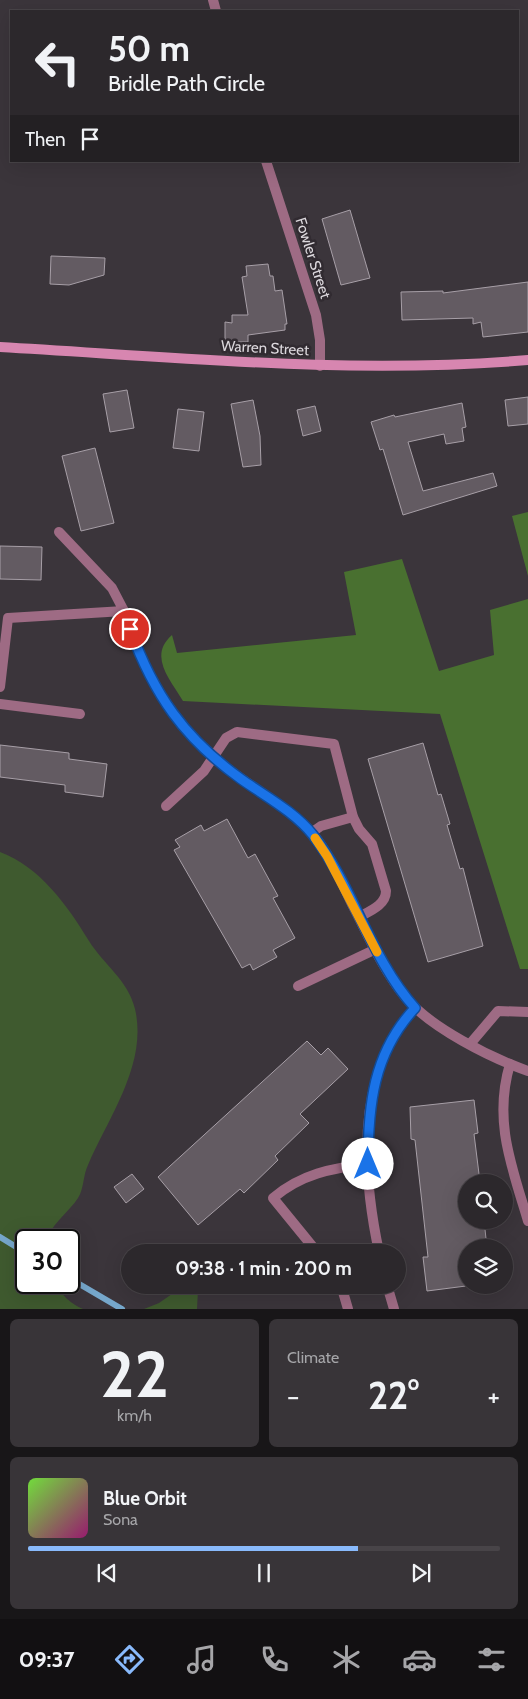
<!DOCTYPE html>
<meta charset="utf-8">
<style>
:root{--surface:#2c282c;--page:#383438;--text:#f1f3f6;--muted:#a6a6a9;--line:#484448;--accent:#89bafc}
body{margin:0;font-family:Cabin,sans-serif;background:var(--page);color:var(--text);height:100vh;display:flex;flex-direction:column;font-size:19px;white-space:nowrap}
*{box-sizing:border-box;margin:0}
p{font-size:16px;color:var(--muted)}
.icon{flex:none;width:28px;height:28px;fill:none;stroke:currentColor;stroke-width:2;stroke-linecap:round;stroke-linejoin:round}
.map{position:relative;height:1309px;overflow:hidden}
.panel{display:flex;flex-direction:column;gap:10px;padding:10px;background:#181618;flex:1}
.panel>*{flex:none}
.hud{position:absolute;left:10px;top:10px;width:509px;height:152px;border-radius:0px;box-shadow:0 5px 20px #0002,0 0 0 1px var(--line);background:#2c282c;color:var(--text);overflow:hidden}
.controls{position:absolute;left:458px;top:1174px;display:grid;gap:10px}
.controls a{display:grid;place-items:center;width:55px;height:55px;border-radius:50%;background:var(--surface);box-shadow:0 5px 20px #0002,0 0 0 1px var(--line);font-size:25px}
.speed{position:absolute;left:15px;top:1229px;display:flex;gap:10px;font-size:25px;font-weight:700;text-align:center}
.speed>*{display:grid;place-content:center;width:65px;height:65px;border-radius:50%;background:var(--surface);box-shadow:0 5px 20px #0002,0 0 0 1px var(--line);line-height:1}
.speed .limit{border:2px solid #111;border-radius:8px;background:#fff;color:#111}
.pin{position:absolute;display:grid;place-items:center;width:42px;height:42px;color:#fff;margin:-21px;border:2px solid #fff;border-radius:50%;box-shadow:0 1px 5px #0007}
.me{position:absolute;width:55px;margin:-28px;rotate:0deg;stroke-linejoin:round;filter:drop-shadow(0 0 4px #0008)}
.turn{display:flex;align-items:center;gap:18px;height:105px;padding:0 15px;font-size:22px}
.turn .icon{width:65px;height:65px;stroke-width:2.5}
.turn b{display:block;font-size:35px;line-height:42px}
.then{display:flex;align-items:center;height:48px;padding:0 15px;background:#0003;gap:10px;font-size:19px}
.big{font-size:38px;font-weight:700;line-height:1.1}
.panel .tile{flex:1;display:flex;flex-direction:column;justify-content:center;gap:8px;min-width:0;padding:0 18px;border-radius:8px;background:var(--page)}
.panel .dial{align-items:center;gap:0}
.dial b{font-size:65px;line-height:1}
.song{display:flex;align-items:center;gap:15px}
.cover{width:60px;height:60px;border-radius:8px;background:linear-gradient(135deg,hsl(100 70% 55%),hsl(320 70% 35%))}
.played{height:5px;border-radius:2px;background:linear-gradient(90deg,var(--accent) 70%,var(--line) 70%)}
.keys{display:flex;justify-content:space-around;direction:ltr}
.heat{display:flex;justify-content:space-between;align-items:center;font-size:28px;direction:ltr}
.panel .tiles{flex:1;display:grid;gap:10px;grid-template-columns:1fr 1fr}
.tile:last-child{grid-column:span 2}
.trip{position:absolute;left:121px;top:1244px;width:285px;height:50px;border-radius:25px;background:var(--surface);box-shadow:0 5px 20px #0002,0 0 0 1px var(--line);font-weight:700;line-height:50px;text-align:center}
.menu{display:flex;height:80px;justify-content:space-around;align-items:center;background:#121012;color:var(--muted)}
.menu .icon{width:35px;height:35px}
.menu .current{color:var(--accent)}
.menu b{font-size:22px;color:var(--text)}
.map>svg:first-child{display:block}
.green{fill:#3f5a2f}
.forest{fill:#497030}
.lines{fill:none;stroke-linecap:round;stroke-linejoin:round}
.stream{stroke:#76a7cb;stroke-width:6}
.building{fill:#635b62;stroke:#a79fa7}
.lane{stroke:#9e6b84;stroke-width:10}
.street{stroke:#9e6b84;stroke-width:10}
.secondary{stroke:#d786b0;stroke-width:10}
.route-casing{stroke:#114b97;stroke-width:12}
.route{stroke:#1a73e8;stroke-width:9}
.slow{stroke:#f59e0b;stroke-width:9}
.labels{text-anchor:middle;dominant-baseline:central;stroke-width:5;stroke-linejoin:round;paint-order:stroke}
.street-label{font-size:15px;fill:#dbd7dc;stroke:#312b31}
</style>
<div class="map">
<svg width="528" height="1309" viewBox="0 0 528 1309">
<rect width="100%" height="100%" fill="#3b353b"/>
<g class="green">
<path d="M0 852C39 866 68 906 89 941 104 965 128 980 135 1009 148 1064 108 1118 88 1165 83 1175 84 1189 78 1198 69 1212 52 1223 47 1240H26V1282L56 1283C61 1295 71 1304 83 1309H0Z"/>
<polygon points="185,1285 193,1285 198,1290 197,1309 144,1309 159,1303"/>
</g>
<g class="forest">
<polygon points="528,512 528,576 512,516"/>
<path d="M402 559 439 671 494 655 490 610 528 599V969H520L440 714 183 701C170 679 148 656 172 635L177 653 356 635 344 572Z"/>
</g>
<g class="lines">
<g class="stream">
<polyline points="0,1237 26,1253"/>
<polyline points="69,1278 122,1309"/>
</g>
</g>
<g class="building">
<polygon points="350,210 370,278 341,285 322,219"/>
<polygon points="51,256 105,258 104,275 69,285 50,284"/>
<polygon points="268,264 270,276 273,276 275,291 282,290 287,324 285,324 285,330 248,335 248,342 225,342 225,322 232,323 232,315 248,315 242,277 247,276 246,266"/>
<polygon points="528,282 528,332 483,337 481,322 473,324 473,318 402,320 401,292 443,291 443,293"/>
<polygon points="127,390 134,428 110,432 103,394"/>
<polygon points="528,397 528,424 508,426 505,400"/>
<polygon points="253,400 260,436 261,465 243,467 231,404"/>
<polygon points="462,403 466,427 462,428 464,441 446,444 444,434 408,442 423,491 493,473 497,486 403,515 383,449 380,450 371,422 394,415 395,417"/>
<polygon points="315,406 321,431 303,436 297,410"/>
<polygon points="178,409 204,412 199,451 173,448"/>
<polygon points="95,448 114,523 81,531 62,456"/>
<polygon points="0,546 42,547 41,580 0,579"/>
<polygon points="423,743 438,795 441,794 450,824 447,825 460,869 463,868 483,946 428,962 368,759"/>
<polygon points="0,745 69,753 69,759 107,764 103,797 65,792 65,785 0,777"/>
<polygon points="227,819 248,858 255,854 278,896 273,898 295,938 273,950 277,957 253,970 250,964 242,968 174,850 180,847 175,840 201,825 204,831"/>
<polygon points="307,1041 321,1055 328,1048 348,1069 300,1114 309,1123 275,1156 278,1160 244,1193 240,1189 198,1225 158,1177"/>
<polygon points="474,1100 478,1133 474,1134 480,1182 466,1182 466,1220 484,1220 487,1248 466,1248 466,1286 427,1291 423,1257 428,1257 415,1140 411,1139 410,1107"/>
<polygon points="132,1174 144,1189 126,1203 114,1187"/>
</g>
<g class="lines">
<g class="lane">
<polyline points="0,687 8,618 124,611 112,588 59,532"/>
<polyline points="0,704 80,714"/>
<path d="M166 806 204 771 226 738 237 732 334 744 353 817 359 829 372 844 386 891C386 905 370 911 359 917"/>
<polyline points="311,833 321,826 353,817"/>
<polyline points="298,986 376,949"/>
<polyline points="470,1044 498,1011 528,1012"/>
<path d="M510 1064C493 1121 512 1167 528 1221"/>
<path d="M317 1252 273 1198C301 1174 332 1168 368 1164"/>
<polyline points="341,1285 348,1309"/>
</g>
<g class="street">
<polyline points="213,0 216,11"/>
<polyline points="266,161 316,315 320,340 320,366"/>
<path d="M124 611C145 676 175 730 231 771 257 791 290 808 312 833 330 854 341 881 353 906 369 937 383 970 406 998 431 1028 491 1058 528 1071"/>
<path d="M379 1252C362 1172 355 1072 415 1008"/>
<polyline points="387,1285 394,1309"/>
</g>
<path class="secondary" d="M0 347C176 357 352 375 528 360"/>
</g>
<g class="lines">
<defs>
<path id="route" d="M130 629C154 695 184 738 241 779 265 796 295 812 313 835 354 888 370 958 415 1008 373 1053 368 1106 368 1164"/>
</defs>
<use href="#route" class="route-casing"/>
<use href="#route" class="route"/>
<polyline class="slow" points="315,838 327,856 377,952"/>
</g>
<g class="labels">
<g class="street-label">
<text transform="translate(313 258) rotate(72)">Fowler Street</text>
<text transform="translate(265 348) rotate(3)">Warren Street</text>
</g>
</g>
</svg>
<div class="controls">
<a><svg class="icon" aria-label="search" viewBox="0 0 24 24"><circle cx="10" cy="10" r="6"/><path d="M15 15l6 6"/></svg></a>
<a><svg class="icon" aria-label="layers" viewBox="0 0 24 24"><path d="M12 4l9 5-9 5-9-5zM3 14l9 5 9-5"/></svg></a>
</div>
<div class="speed"><div class="limit">30</div></div>
<div class="pin" style="left:130px;top:629px;background:#d93025"><svg class="icon" aria-label="arrive" viewBox="0 0 24 24"><path d="M6 21V4h12l-3 4 3 4H6"/></svg></div>
<svg class="me" style="left:368px;top:1164px" viewBox="-20 -20 40 40"><circle r="19" fill="#fff"/><path d="M0-13L10 11 0 6-10 11z" fill="#1a73e8"/></svg>
<div class="trip">09:38 · 1 min · 200 m</div>
<div class="hud">
<div class="turn"><svg class="icon" aria-label="left" viewBox="0 0 24 24"><path d="M17 20v-9H6M10 6l-5 5 5 5"/></svg><div><b>50 m</b>Bridle Path Circle</div></div>
<div class="then">Then<svg class="icon" aria-label="arrive" viewBox="0 0 24 24"><path d="M6 21V4h12l-3 4 3 4H6"/></svg></div>
</div>
</div>
<section class="panel">
<div class="tiles">
<div class="tile dial"><b>22</b><p>km/h</p></div>
<div class="tile"><p>Climate</p>
<div class="heat"><a>−</a><b class="big">22°</b><a>+</a></div>
</div>
<div class="tile">
<div class="song"><i class="cover"></i><div><b>Blue Orbit</b><p>Sona</p></div></div>
<div class="played"></div>
<div class="keys"><svg class="icon" aria-label="previous" viewBox="0 0 24 24"><path d="M18 5L8 12l10 7zM5 5v14"/></svg><svg class="icon" aria-label="pause" viewBox="0 0 24 24"><path d="M8 5v14M16 5v14"/></svg><svg class="icon" aria-label="next" viewBox="0 0 24 24"><path d="M6 5l10 7-10 7zM19 5v14"/></svg></div>
</div>
</div>
</section>
<nav class="menu">
<b>09:37</b>
<svg class="icon current" aria-label="directions" viewBox="0 0 24 24"><path d="M12 3l9 9-9 9-9-9zM9 14v-3h6M13 9l2 2-2 2"/></svg>
<svg class="icon" aria-label="music" viewBox="0 0 24 24"><path d="M9 18V5l10-2v13"/><circle cx="6" cy="18" r="3"/><circle cx="16" cy="16" r="3"/></svg>
<svg class="icon" aria-label="phone" viewBox="0 0 24 24"><path d="M5 4h4l2 5-3 2q2 4 5 5l2-3 5 2v4C11 20 4 13 5 4z"/></svg>
<svg class="icon" aria-label="climate" viewBox="0 0 24 24"><path d="M12 3v18M4 7l16 10M4 17L20 7"/></svg>
<svg class="icon" aria-label="car" viewBox="0 0 24 24"><path d="M5 17H2v-5l4-1 3-4h7l3 4 3 1v5h-3M9 17h6M6 11h13"/><circle cx="7" cy="17" r="2"/><circle cx="17" cy="17" r="2"/></svg>
<svg class="icon" aria-label="filters" viewBox="0 0 24 24"><path d="M4 7h16M4 17h16"/><circle cx="9" cy="7" r="2"/><circle cx="15" cy="17" r="2"/></svg>
</nav>
